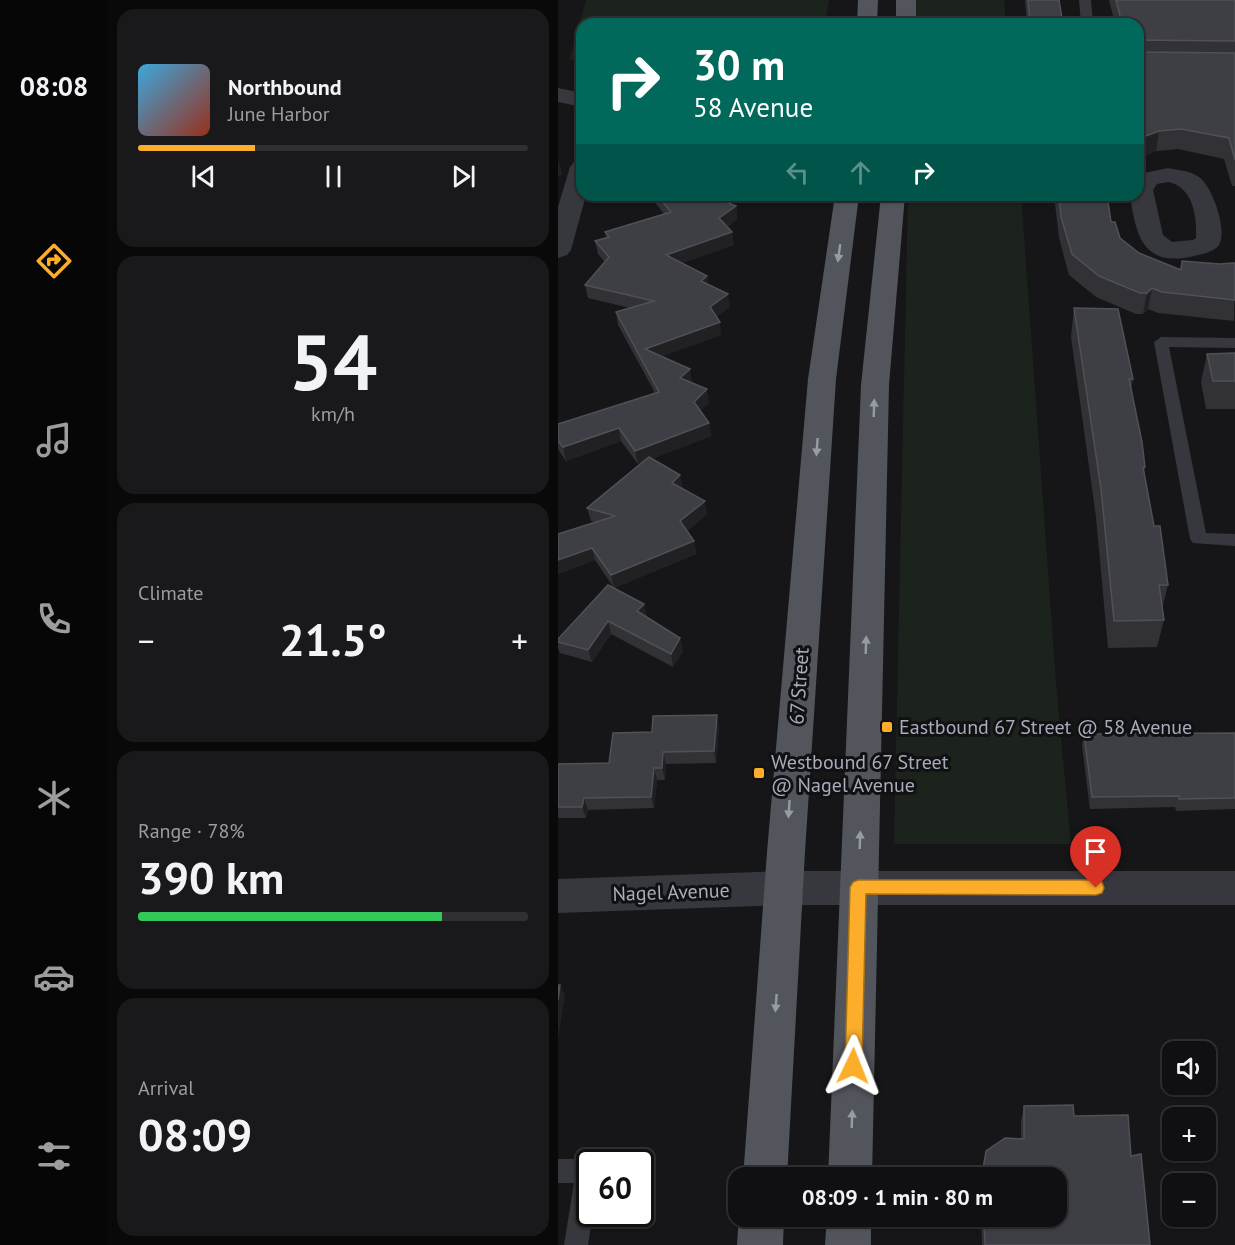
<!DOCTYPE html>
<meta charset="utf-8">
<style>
:root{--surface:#101012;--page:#19191b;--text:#f1f3f6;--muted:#9c9d9f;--line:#303032;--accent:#fcad2a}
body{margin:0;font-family:"PT Sans",sans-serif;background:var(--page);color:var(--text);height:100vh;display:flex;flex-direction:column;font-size:22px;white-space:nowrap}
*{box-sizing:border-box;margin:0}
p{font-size:20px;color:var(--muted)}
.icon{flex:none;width:33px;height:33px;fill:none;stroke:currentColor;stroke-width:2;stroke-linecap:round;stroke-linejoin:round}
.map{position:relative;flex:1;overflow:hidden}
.side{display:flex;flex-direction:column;gap:9px;padding:9px;background:#09090a;width:450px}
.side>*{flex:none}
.guide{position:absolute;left:18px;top:18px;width:568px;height:183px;border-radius:18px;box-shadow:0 2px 4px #0004,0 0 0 2px var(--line);background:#00695c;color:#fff;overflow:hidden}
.controls{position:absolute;left:604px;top:1041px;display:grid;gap:12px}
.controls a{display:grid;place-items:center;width:54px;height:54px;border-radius:12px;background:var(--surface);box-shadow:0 2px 4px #0004,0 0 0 2px var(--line);font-size:30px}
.speed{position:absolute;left:18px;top:1149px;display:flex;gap:12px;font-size:30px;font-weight:700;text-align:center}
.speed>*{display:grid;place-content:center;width:78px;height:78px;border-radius:50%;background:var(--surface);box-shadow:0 2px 4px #0004,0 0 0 2px var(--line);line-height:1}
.speed .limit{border:3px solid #111;border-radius:9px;background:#fff;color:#111}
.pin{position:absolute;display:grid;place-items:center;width:51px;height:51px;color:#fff;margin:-62px -26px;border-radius:50% 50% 50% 0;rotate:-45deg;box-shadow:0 0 6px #0007}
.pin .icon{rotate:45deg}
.me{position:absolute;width:66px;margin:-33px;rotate:2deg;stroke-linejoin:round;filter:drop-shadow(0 0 4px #0008)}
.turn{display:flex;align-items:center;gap:21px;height:126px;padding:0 18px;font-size:27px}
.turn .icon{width:78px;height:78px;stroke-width:2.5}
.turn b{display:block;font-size:42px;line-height:51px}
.lanes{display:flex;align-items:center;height:57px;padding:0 18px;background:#0003;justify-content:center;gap:30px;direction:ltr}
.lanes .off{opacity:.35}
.big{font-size:45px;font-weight:600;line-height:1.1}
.side .card{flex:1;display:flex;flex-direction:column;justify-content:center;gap:9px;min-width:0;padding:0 21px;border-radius:18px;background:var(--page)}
.side .dial{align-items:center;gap:0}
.dial b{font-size:78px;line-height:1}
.song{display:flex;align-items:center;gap:18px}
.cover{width:72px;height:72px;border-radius:9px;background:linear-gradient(135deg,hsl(200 70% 55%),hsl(10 70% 35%))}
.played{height:6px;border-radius:3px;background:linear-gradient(90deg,var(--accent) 30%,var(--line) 30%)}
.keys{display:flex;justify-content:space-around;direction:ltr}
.heat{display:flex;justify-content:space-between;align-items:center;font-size:33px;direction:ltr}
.charge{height:9px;border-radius:4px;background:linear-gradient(90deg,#34c759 78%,var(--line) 0)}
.trip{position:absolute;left:170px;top:1167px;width:339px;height:60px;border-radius:18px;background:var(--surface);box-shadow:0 2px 4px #0004,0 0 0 2px var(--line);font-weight:600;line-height:60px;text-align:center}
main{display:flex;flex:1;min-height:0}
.tabs{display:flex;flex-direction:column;width:108px;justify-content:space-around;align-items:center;background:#060607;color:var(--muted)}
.tabs .icon{width:42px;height:42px}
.tabs .current{color:var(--accent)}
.tabs b{font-size:27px;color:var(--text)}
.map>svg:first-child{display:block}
.green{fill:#1b231c}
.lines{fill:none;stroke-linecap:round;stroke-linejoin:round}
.service{fill:#36383d;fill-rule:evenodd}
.minor{fill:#36383d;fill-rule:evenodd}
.primary{fill:#52555c;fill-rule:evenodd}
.wall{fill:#323236}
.shaded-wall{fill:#212124}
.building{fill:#3e3f44;stroke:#4f5156;stroke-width:1.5}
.oneway{fill:#969ba6}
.route{fill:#fcad2a;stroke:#a4701b;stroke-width:1.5}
.poi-dot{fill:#fcad2a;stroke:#111113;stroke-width:2}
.labels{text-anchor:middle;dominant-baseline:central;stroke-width:6;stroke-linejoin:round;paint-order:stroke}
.street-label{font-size:20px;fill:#a7adb9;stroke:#111113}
.poi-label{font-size:20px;fill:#a7adb9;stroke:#111113;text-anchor:start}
</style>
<main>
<nav class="tabs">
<b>08:08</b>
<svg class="icon current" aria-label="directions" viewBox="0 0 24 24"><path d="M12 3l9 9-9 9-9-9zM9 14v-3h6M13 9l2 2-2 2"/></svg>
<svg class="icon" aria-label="music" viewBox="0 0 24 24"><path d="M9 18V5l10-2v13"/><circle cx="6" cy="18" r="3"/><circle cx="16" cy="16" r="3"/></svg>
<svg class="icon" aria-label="phone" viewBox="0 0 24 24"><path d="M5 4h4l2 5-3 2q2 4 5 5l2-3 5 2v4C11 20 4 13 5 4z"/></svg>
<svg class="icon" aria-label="climate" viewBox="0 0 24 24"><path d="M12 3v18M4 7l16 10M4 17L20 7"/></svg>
<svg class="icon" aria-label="car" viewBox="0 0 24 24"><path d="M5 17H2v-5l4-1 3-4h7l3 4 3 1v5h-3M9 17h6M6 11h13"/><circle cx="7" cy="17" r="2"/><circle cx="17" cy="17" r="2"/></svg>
<svg class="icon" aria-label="filters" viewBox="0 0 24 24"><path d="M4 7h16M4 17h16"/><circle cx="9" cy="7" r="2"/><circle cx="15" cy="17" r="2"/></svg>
</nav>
<section class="side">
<div class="card">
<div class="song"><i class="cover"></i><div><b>Northbound</b><p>June Harbor</p></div></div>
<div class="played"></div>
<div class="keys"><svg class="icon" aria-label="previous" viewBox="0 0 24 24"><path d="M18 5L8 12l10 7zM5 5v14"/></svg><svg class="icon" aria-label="pause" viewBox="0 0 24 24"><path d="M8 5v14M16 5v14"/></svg><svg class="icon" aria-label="next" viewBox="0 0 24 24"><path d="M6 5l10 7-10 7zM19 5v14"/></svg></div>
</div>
<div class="card dial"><b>54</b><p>km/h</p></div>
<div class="card"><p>Climate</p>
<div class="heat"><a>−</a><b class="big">21.5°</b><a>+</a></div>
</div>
<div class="card"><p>Range · 78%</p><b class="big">390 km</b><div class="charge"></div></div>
<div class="card"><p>Arrival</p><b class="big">08:09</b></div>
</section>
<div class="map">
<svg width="677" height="1245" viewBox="0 0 677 1245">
<rect width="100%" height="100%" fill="#161618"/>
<g class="green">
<polygon points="28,0 271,0 267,24 24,24 24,60 11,60"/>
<polygon points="356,0 446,0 448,24 356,24"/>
<polygon points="350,195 463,195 498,683 513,844 336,844"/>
</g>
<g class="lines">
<g class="service">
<polygon points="521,0 533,0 535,24 523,24"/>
<polygon points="603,337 677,338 677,348 611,347 648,533 677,534 677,546 635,543 632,539 596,342"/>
<polygon points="0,1159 30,1159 38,1162 32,1162 32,1214 35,1214 30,1245 6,1245 16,1183 0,1183"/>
</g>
<g class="minor">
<polygon points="0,88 24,93 24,107 0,102"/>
<polygon points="24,160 24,195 28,195 13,250 9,255 0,258 0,207 12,167 16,162"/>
<path d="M610 168C620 170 633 171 641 177 654 186 670 230 661 245 656 252 644 254 636 256 585 268 578 236 572 195H580L582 174ZM610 182C635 187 639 216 638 238L635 240 614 242 605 235 595 190 599 184Z"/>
<polygon points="226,871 677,871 677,905 226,905 0,913 0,879"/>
</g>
<g class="primary">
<polygon points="300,0 320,0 319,24 299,24"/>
<rect x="338" y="0" width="20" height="24"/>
<polygon points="277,195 301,195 278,379 247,852 229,1178 185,1178 209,852 250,379"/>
<polygon points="323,195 347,195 331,385 314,1178 270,1178 303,385"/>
<polygon points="181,1216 226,1216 225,1245 179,1245"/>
<polygon points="269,1216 313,1216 313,1245 267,1245"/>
</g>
</g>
<g class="wall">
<polygon points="467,0 501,0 505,24 469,24"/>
<polygon points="551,0 677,0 677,186 674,186 666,159 620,149 598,151 580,159 580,24 557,24"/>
<polygon points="91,195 155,195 155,197 178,206 179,219 169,227 176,245 124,263 149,276 150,284 172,307 158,317 163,335 104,356 134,382 151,403 142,411 151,423 153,436 93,459 125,488 149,514 129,531 136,541 138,554 56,588 86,604 89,616 88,617 125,651 115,667 53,634 34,662 2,653 0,648 0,639 56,588 37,560 0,574 0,534 37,522 33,521 29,508 85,462 80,464 63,441 8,461 0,449 0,424 97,393 60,325 58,312 72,308 30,298 27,285 47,262 40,254 37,241 48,238 47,232 106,214"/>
<polygon points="496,195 549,195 553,222 562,238 581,253 622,269 624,261 661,264 677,263 676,321 600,313 590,309 585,314 578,314 538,297 511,275 501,238"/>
<polygon points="516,308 575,379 573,389 587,467 586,473 596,526 610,585 604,609 606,620 599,647 550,648 538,517 513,337"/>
<polygon points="677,353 677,409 648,409 643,382 649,354"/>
<polygon points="161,727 158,763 108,764 107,780 99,780 96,808 30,810 28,818 0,818 0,764 51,763 94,732"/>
<polygon points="677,733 677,809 618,811 617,807 532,809 524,746 526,734"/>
<polygon points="466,1106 516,1116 573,1156 592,1245 424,1245 423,1216 498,1216 498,1178 424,1178 428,1151 463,1139 463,1121"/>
</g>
<g class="shaded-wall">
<polygon points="601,131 598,151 580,159 580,139"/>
<polygon points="1,161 4,174 0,177 0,162"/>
<polygon points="178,206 179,219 163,231 161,218"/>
<polygon points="174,232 176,245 110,268 108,255"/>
<polygon points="149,276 151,289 143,281"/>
<polygon points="594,288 590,309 585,314 589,293"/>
<polygon points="170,294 172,307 153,320 152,307"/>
<polygon points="162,322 163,335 89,362 87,349"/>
<polygon points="132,369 134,382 122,378"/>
<polygon points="149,389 151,403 138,415 136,402"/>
<polygon points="151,423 153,436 80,464 77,451"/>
<polygon points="61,428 63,441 8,461 5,447"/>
<polygon points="122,475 125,488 116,496 114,483"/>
<polygon points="147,501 149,514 125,534 122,521"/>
<polygon points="136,541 138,554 56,588 53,575"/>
<polygon points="34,548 37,560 0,574 0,560"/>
<polygon points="86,604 89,616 82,624 79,611"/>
<polygon points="50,621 53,634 34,662 30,650"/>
<polygon points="122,638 125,651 115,667 113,654"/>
<polygon points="159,715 161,727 158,763 156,751"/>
<polygon points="105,752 108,764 107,780 104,768"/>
<polygon points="96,768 99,780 96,808 93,797"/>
<polygon points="26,798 30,810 28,818 24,807"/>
<polygon points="2,985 7,995 0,1039 0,1000"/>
</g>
<g class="building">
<polygon points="470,0 501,0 505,24 472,24"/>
<polygon points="558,0 677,0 677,41 583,40 581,50 583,52 677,53 677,160 671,138 623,129 601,131 580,139 580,24 564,24"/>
<polygon points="99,195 151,195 178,206 161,218 174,232 108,255 149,276 143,281 170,294 152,307 162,322 87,349 132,369 122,378 149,389 136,402 151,423 77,451 61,428 5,447 0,441 0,424 101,392 58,312 96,301 27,285 51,257 37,241 51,237 47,232 113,212"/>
<polygon points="501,195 549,195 553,222 557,222 562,238 581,253 623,270 624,261 661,264 677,263 677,300 604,292 594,288 589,293 582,293 541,276 514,254 503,217"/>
<polygon points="516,308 560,309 575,379 571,379 584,442 587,467 585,467 596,526 602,526 610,585 601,585 606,620 556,621 543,489"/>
<polygon points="677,353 677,381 655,381 649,354"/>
<polygon points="91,457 122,475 114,483 147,501 122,521 136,541 53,575 34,548 0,560 0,534 57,516 29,508"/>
<polygon points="50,585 86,604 79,611 122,638 113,654 50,621 30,650 0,642 0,639"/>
<polygon points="159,715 156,751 105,752 104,768 96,768 93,797 26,798 24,807 0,807 0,764 51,763 55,733 94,732 95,716"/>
<polygon points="677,733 677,798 621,799 621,796 534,797 526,734"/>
<polygon points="0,985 2,985 0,1000"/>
<polygon points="515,1105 516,1116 570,1115 573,1156 583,1154 592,1245 427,1245 426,1216 498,1216 498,1178 425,1178 425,1169 428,1151 447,1138 466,1139 466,1106"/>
</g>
<defs><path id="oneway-solid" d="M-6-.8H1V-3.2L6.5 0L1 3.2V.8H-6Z" transform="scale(1.5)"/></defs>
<g class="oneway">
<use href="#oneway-solid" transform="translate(281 253) rotate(98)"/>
<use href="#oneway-solid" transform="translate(316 408) rotate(-88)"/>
<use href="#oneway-solid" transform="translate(259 447) rotate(94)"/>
<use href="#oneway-solid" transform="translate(308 645) rotate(-88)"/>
<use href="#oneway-solid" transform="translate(231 809) rotate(94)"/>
<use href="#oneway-solid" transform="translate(302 840) rotate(-88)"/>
<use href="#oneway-solid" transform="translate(218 1003) rotate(94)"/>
<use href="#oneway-solid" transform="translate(294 1119) rotate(-88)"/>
</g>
<polygon class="route" points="300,880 538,880 544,882 546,888 544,893 538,895 308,894 304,1066 301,1072 295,1074 289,1072 287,1066 292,887 295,882"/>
<g class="poi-dot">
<rect x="323" y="721" width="12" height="12" rx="3"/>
<rect x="195" y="767" width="12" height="12" rx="3"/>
</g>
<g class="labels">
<g class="street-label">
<text transform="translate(241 686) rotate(-86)">67 Street</text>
<text transform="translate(113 892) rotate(-2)">Nagel Avenue</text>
</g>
<g class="poi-label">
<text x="341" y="727">Eastbound 67 Street @ 58 Avenue</text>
<text x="213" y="762">Westbound 67 Street<tspan x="213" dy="23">@ Nagel Avenue</tspan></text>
</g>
</g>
</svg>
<div class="controls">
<a><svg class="icon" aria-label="sound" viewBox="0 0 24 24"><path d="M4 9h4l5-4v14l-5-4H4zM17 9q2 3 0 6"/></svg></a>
<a>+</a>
<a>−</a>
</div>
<div class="speed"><div class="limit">60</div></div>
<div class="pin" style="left:538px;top:888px;background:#d93025"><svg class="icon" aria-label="arrive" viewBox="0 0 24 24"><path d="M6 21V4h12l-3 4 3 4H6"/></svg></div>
<svg class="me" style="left:295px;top:1066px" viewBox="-20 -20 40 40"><path d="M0-17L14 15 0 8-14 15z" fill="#fcad2a" stroke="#fff" stroke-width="4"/></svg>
<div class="trip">08:09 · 1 min · 80 m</div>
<div class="guide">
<div class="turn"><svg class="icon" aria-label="right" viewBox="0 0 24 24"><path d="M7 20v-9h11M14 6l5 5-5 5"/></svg><div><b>30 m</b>58 Avenue</div></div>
<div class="lanes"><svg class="icon off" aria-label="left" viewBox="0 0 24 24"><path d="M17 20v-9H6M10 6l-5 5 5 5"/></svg><svg class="icon off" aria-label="ahead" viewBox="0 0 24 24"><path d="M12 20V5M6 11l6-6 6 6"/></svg><svg class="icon" aria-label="right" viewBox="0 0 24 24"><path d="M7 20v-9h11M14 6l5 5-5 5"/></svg></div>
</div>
</div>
</main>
